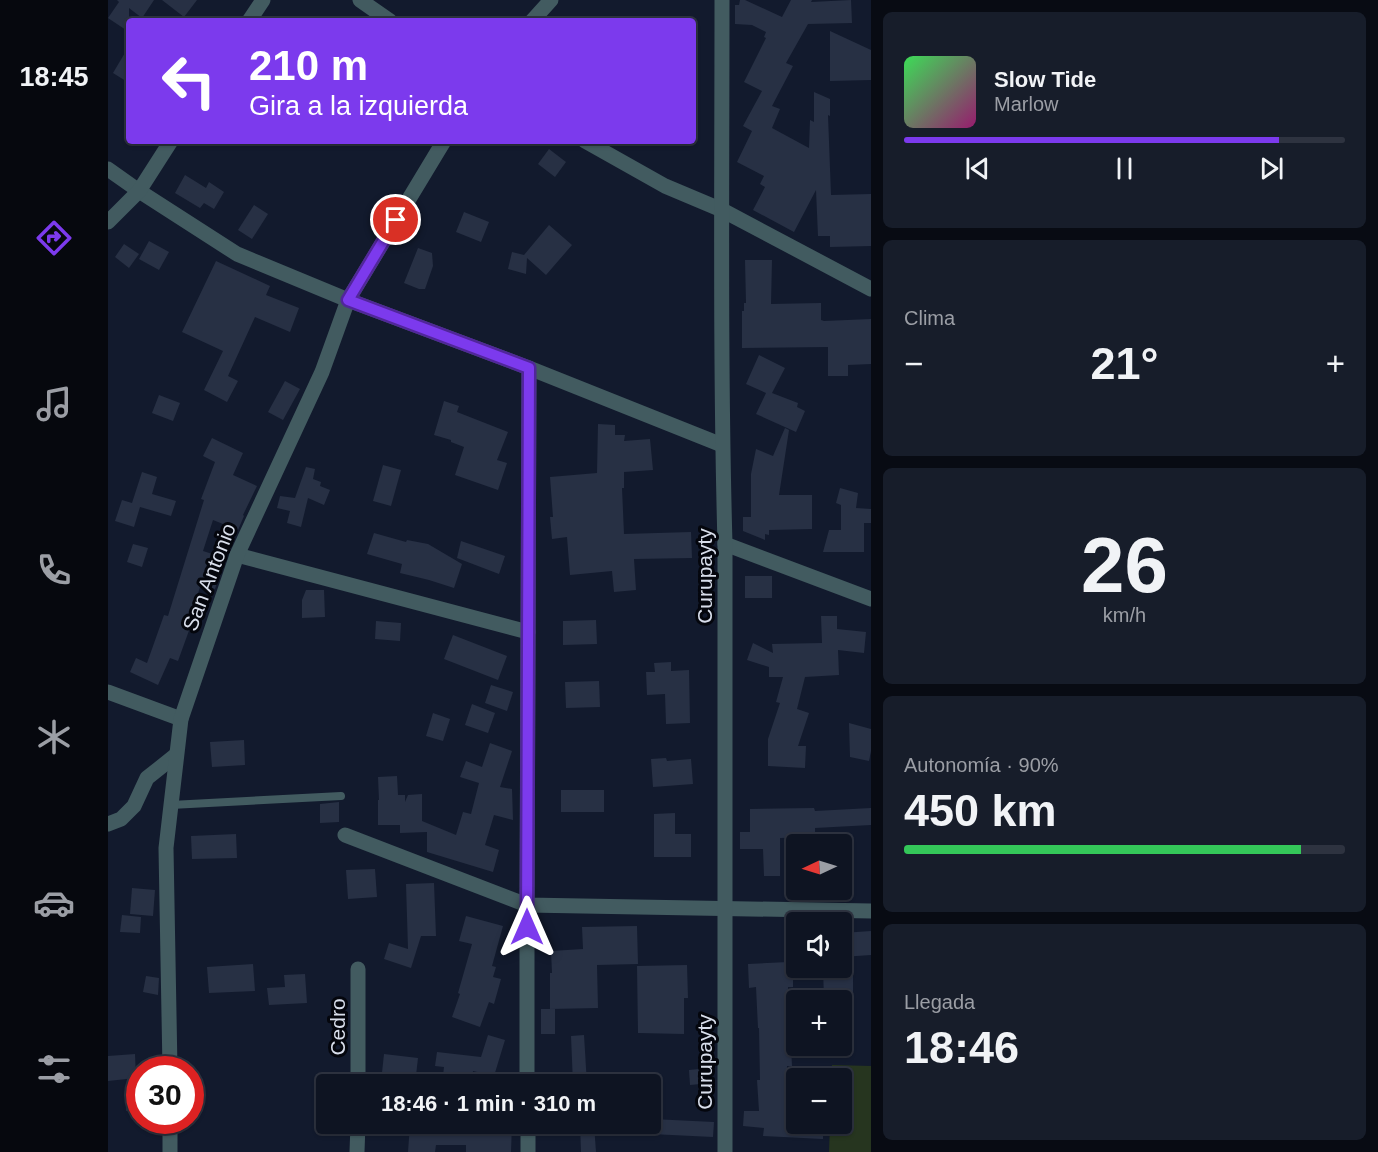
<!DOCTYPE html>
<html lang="es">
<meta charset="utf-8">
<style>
:root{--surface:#0e1422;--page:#171d2a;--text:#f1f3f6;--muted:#9b9ea5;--line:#2e3340;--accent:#7c3aed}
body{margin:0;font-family:Helvetica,sans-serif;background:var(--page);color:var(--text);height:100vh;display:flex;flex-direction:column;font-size:22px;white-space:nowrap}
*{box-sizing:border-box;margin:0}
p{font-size:20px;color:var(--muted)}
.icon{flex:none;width:33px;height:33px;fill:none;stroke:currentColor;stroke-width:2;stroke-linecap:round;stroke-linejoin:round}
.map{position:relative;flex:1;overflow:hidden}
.details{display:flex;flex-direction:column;gap:12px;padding:12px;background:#080b13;width:507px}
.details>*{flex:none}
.hud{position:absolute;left:18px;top:18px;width:570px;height:126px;border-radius:6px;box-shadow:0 2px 4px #0004,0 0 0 2px var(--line);background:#7c3aed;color:#fff;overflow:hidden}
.needle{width:39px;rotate:266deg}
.tools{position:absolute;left:678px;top:834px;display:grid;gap:12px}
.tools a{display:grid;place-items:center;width:66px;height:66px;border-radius:6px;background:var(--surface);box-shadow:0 2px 4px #0004,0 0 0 2px var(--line);font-size:30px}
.speed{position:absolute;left:18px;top:1056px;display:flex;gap:12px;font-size:30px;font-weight:700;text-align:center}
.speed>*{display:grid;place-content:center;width:78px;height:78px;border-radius:50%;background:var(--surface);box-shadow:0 2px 4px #0004,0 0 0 2px var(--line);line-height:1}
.speed .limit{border:9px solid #d22;background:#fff;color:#111}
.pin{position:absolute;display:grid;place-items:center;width:51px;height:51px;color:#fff;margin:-26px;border:3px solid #fff;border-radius:50%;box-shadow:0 2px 6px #0007}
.me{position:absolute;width:66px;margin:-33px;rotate:0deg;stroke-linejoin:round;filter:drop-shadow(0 0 4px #0008)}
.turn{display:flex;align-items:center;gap:21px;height:126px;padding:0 24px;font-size:27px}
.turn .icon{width:78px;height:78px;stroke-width:2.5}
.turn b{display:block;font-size:42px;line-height:51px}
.big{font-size:45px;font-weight:700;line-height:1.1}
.details .widget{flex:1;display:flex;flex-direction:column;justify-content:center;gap:9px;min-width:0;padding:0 21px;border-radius:9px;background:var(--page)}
.details .dial{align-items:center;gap:0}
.dial b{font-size:78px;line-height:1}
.song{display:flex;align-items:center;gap:18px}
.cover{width:72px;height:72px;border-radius:9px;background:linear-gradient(135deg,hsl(130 70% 55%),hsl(320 70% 35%))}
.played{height:6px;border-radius:3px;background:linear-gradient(90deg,var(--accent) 85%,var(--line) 85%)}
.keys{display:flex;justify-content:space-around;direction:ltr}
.heat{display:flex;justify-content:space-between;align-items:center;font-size:33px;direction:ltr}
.charge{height:9px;border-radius:4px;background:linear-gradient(90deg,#34c759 90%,var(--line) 0)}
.trip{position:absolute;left:208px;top:1074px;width:345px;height:60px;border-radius:6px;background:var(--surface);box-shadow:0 2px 4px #0004,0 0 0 2px var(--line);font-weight:700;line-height:60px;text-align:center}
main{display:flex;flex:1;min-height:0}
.tabs{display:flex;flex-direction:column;width:108px;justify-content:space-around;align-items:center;background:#06080e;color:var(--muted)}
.tabs .icon{width:42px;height:42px}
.tabs .current{color:var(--accent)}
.tabs b{font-size:27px;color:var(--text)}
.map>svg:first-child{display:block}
.green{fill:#26351f}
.building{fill:#273044}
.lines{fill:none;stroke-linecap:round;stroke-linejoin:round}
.service{stroke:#425b60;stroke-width:8}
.minor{stroke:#425b60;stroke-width:15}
.tertiary{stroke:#425b60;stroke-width:15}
.route-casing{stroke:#51269a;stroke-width:15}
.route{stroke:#7c3aed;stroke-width:10}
.labels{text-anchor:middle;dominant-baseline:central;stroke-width:6;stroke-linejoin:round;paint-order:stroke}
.street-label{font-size:21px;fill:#d8deeb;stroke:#04060d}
</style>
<main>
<nav class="tabs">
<b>18:45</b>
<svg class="icon current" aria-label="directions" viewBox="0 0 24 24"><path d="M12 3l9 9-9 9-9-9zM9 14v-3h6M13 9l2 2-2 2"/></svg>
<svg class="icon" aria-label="music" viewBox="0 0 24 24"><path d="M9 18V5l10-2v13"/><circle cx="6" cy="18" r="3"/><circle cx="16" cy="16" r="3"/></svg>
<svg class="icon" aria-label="phone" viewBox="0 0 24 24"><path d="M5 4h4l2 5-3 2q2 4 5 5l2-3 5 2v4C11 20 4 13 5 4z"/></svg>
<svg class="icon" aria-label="climate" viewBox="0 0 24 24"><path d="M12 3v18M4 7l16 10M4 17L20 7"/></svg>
<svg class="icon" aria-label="car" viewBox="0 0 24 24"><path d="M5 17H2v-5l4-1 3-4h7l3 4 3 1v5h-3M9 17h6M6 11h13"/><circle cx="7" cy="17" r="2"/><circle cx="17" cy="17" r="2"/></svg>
<svg class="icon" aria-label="filters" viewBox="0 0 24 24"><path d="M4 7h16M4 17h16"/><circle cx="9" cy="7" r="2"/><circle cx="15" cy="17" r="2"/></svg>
</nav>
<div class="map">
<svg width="763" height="1152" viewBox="0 0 763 1152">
<rect width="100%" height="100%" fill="#121a2d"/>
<polygon class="green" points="724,1065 763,1066 763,1152 721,1152 722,1124 734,1124 734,1078 723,1078"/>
<g class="building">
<polygon points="9,0 46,0 34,18 21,8 21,32 0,18 11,2"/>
<polygon points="54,0 89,0 76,17"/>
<polygon points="632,0 637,0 674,17 683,0 704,0 703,2 743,0 744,23 700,24 678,63 685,66 664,106 672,109 664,128 701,148 702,120 706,122 706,92 722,99 722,116 720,115 723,195 763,194 763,246 722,247 722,236 710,236 708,190 686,232 645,210 657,187 652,184 656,176 629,162 644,131 635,126 654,91 636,82 658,38 656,37 658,32 644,25 627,24 627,5 631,5"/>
<polygon points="722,31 763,50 763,80 722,81"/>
<polygon points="21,46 21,83 5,73"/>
<polygon points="441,149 458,162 447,177 430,164"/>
<polygon points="77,175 98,188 101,182 116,192 106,209 96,203 92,208 67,193"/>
<polygon points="146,205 160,214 144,239 130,230"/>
<polygon points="356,212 381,222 373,242 348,232"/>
<polygon points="441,225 464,245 438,275 419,258 418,274 400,269 404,252 416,255"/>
<polygon points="41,241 61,252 51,270 31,259"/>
<polygon points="16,244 31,254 21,268 7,257"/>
<polygon points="310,248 324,253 325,266 317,289 311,289 296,283"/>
<polygon points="637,260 664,260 663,304 713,303 713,320 716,321 763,319 763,364 740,365 740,376 720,376 720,347 634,348 634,311 636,311 636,303 638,303"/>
<polygon points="108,261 162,286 158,295 191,308 182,332 147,317 120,376 130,381 119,402 96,390 115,351 74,332"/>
<polygon points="651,355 677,368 664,393 690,403 689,407 697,411 688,432 648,414 658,393 638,384"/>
<polygon points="177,381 192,389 175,420 160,412"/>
<polygon points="51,395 72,403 65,421 44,413"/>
<polygon points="336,401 351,406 349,412 400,432 389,460 399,463 390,490 347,475 356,447 343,442 343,440 326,435"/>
<polygon points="490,424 507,425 507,435 517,435 516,441 542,439 545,470 516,472 516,488 514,488 516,534 583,532 584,558 526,559 528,590 506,592 504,571 462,575 459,537 444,539 442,517 445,517 442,477 489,473"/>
<polygon points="677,428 681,430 671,495 704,495 704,529 661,530 661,535 657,534 657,540 635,531 635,517 643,517 643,474 648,449 665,456"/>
<polygon points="104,438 135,453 125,475 149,486 135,515 136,516 130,530 105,520 95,551 117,558 107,589 93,584 80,624 83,625 70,661 62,658 50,685 22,672 28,658 39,663 56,615 60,616 96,500 93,499 107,462 95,456"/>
<polygon points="275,465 293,470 283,506 265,501"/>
<polygon points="198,467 207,469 205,479 213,482 212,486 222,490 216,505 200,498 193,527 179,523 182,511 169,508 172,496 187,498"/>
<polygon points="34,472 49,477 44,494 68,501 63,516 32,507 26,527 7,521 14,500 24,503"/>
<polygon points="732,488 750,493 748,508 763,509 763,523 756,523 756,552 715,552 721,530 733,530 733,505 728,503"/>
<polygon points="266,533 298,542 299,540 320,544 354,564 346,588 321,580 292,573 294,564 259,554"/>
<polygon points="353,541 397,556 391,574 349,558"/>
<polygon points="25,544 40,548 34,567 19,562"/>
<rect x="637" y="576" width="27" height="22"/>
<polygon points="198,590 216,590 217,617 194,618 194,600"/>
<polygon points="713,616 729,616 729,629 758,632 756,653 730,650 731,675 697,677 689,709 701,713 690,746 698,746 697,768 660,766 660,739 672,703 668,702 675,677 661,677 661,667 639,660 645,643 665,653 664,644 714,643"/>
<polygon points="488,620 489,644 455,645 455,621"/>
<polygon points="268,621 293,623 292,641 267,639"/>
<polygon points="345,635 399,656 390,680 336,659"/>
<polygon points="563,662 563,671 581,670 582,723 558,724 557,694 539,695 538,672 547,672 546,663"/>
<polygon points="491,681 492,707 458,708 457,682"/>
<polygon points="383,685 405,692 399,711 377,703"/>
<polygon points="364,704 387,713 380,733 357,725"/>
<polygon points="325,713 342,719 335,741 318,736"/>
<polygon points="741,723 763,729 763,751 761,761 742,757"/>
<polygon points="136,740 137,765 104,767 102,742"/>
<polygon points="382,743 404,751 392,787 404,789 405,820 386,815 377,845 391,850 385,872 319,852 319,832 292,833 292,825 270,825 270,800 271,800 270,777 289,776 290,795 297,795 297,802 300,795 314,794 314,821 348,835 355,812 363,814 371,783 352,777 358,761 374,767"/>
<polygon points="558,758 559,761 583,759 585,784 545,787 543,759"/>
<rect x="453" y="790" width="43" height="22"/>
<polygon points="231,802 231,822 212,823 212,804"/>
<polygon points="706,808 707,811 763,808 763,825 707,828 707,837 672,838 672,876 656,876 655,849 632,849 632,832 642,832 642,809"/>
<polygon points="567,813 567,834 583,834 583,857 546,857 546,814"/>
<polygon points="128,834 129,858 84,859 83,836"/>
<polygon points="267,869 269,897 240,899 238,870"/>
<polygon points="326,883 328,936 313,936 303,968 276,959 281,943 300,949 298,884"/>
<polygon points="24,888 47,890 45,916 22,914"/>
<polygon points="14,915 33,917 32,933 12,932"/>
<polygon points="358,916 395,926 384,966 388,967 385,977 393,979 386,1004 381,1002 372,1027 344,1017 352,994 350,993 364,944 351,941"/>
<polygon points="529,926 530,964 489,965 490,1008 442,1009 442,973 444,973 443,951 475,949 474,927"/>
<polygon points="763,931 763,955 734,957 734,933"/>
<polygon points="680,962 680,964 685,964 685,987 680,987 684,1066 679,1066 681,1102 688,1101 688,1124 715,1124 715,1139 655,1136 656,1128 635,1126 636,1111 651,1111 649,1080 652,1080 651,1028 650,1028 648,987 641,988 640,964"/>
<polygon points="145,964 147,991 101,993 99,967"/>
<polygon points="579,965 580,998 576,998 576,1034 530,1033 529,966"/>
<polygon points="715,968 745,968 745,1000 716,1000"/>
<polygon points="197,974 199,1003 161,1005 159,988 177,987 176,975"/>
<polygon points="38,976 51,978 50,995 35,992"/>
<rect x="433" y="1009" width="14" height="25"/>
<polygon points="380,1035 397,1040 386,1076 365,1071 364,1084 334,1084 336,1067 327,1066 329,1052 373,1057"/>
<polygon points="476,1035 479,1084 465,1084 463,1036"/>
<polygon points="27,1054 28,1078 0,1081 0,1056"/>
<polygon points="276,1054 310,1058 307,1084 273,1082"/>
<polygon points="602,1068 603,1083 582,1085 581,1070"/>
<polygon points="17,1088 32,1088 32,1110 18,1111"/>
<polygon points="544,1119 606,1122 605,1137 543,1134"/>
<polygon points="302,1124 349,1127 349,1124 404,1124 403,1152 358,1152 358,1145 328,1145 327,1152 300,1152"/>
<polygon points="472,1124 486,1124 488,1152 473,1152"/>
</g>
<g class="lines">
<polyline class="service" points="63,805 233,796"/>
<g class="minor">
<polyline points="252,0 282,21"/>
<polyline points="141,21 155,0"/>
<polyline points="424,21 443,0"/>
<polyline points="477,141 557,186 614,210 763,289"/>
<polyline points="0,169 31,191 129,254 240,300 421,368 614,445"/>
<polyline points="0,222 31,191 63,141"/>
<polyline points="617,544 763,599"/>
<polyline points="129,555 420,632"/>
<polyline points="0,692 73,719"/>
<polyline points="0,824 13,819 26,806 39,778 68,755"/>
<polyline points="237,835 419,905 763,911"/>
<polyline points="62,1070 58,848 73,719 129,555 214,372 240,300 336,141"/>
<polyline points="250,1084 250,969"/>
<polyline points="419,1084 419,905 421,368"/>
<polyline points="420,1124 420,1152"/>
<polyline points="62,1152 62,1120"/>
<polyline points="249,1152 250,1124"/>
</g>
<path class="tertiary" d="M614 0C614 181 612 363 617 544V1152"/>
</g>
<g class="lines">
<defs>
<polyline id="route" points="288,220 240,300 421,368 419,927"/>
</defs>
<use href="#route" class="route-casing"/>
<use href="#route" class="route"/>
</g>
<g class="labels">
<g class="street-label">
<text transform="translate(596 576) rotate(-90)">Curupayty</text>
<text transform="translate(101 577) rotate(-69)">San Antonio</text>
<text transform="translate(229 1027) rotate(-90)">Cedro</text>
<text transform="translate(596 1062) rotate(-90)">Curupayty</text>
</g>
</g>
</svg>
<div class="tools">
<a><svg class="needle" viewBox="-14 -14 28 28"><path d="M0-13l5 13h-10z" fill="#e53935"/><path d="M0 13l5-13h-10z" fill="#9b9ea5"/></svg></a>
<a><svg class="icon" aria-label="sound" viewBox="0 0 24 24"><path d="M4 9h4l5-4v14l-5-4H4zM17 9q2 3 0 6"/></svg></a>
<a>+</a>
<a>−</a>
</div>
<div class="speed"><div class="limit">30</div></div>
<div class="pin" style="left:288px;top:220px;background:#d93025"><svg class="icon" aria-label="arrive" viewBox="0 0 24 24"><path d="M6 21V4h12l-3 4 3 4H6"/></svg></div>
<svg class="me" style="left:419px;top:927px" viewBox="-20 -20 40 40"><path d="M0-17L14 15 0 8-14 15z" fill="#7c3aed" stroke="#fff" stroke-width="4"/></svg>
<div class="trip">18:46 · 1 min · 310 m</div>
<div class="hud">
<div class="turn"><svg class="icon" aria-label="left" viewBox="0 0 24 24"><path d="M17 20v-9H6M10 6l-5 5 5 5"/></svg><div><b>210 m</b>Gira a la izquierda</div></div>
</div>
</div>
<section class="details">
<div class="widget">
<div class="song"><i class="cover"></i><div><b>Slow Tide</b><p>Marlow</p></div></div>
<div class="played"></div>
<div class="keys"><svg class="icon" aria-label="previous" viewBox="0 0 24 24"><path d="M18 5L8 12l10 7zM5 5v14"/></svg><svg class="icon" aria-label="pause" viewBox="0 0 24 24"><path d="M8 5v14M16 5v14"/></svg><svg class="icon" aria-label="next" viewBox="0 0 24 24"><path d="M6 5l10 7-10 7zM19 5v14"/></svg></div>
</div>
<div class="widget"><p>Clima</p>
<div class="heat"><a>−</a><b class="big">21°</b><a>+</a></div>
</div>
<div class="widget dial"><b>26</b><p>km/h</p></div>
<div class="widget"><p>Autonomía · 90%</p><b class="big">450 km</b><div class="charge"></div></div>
<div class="widget"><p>Llegada</p><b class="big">18:46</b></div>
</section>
</main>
